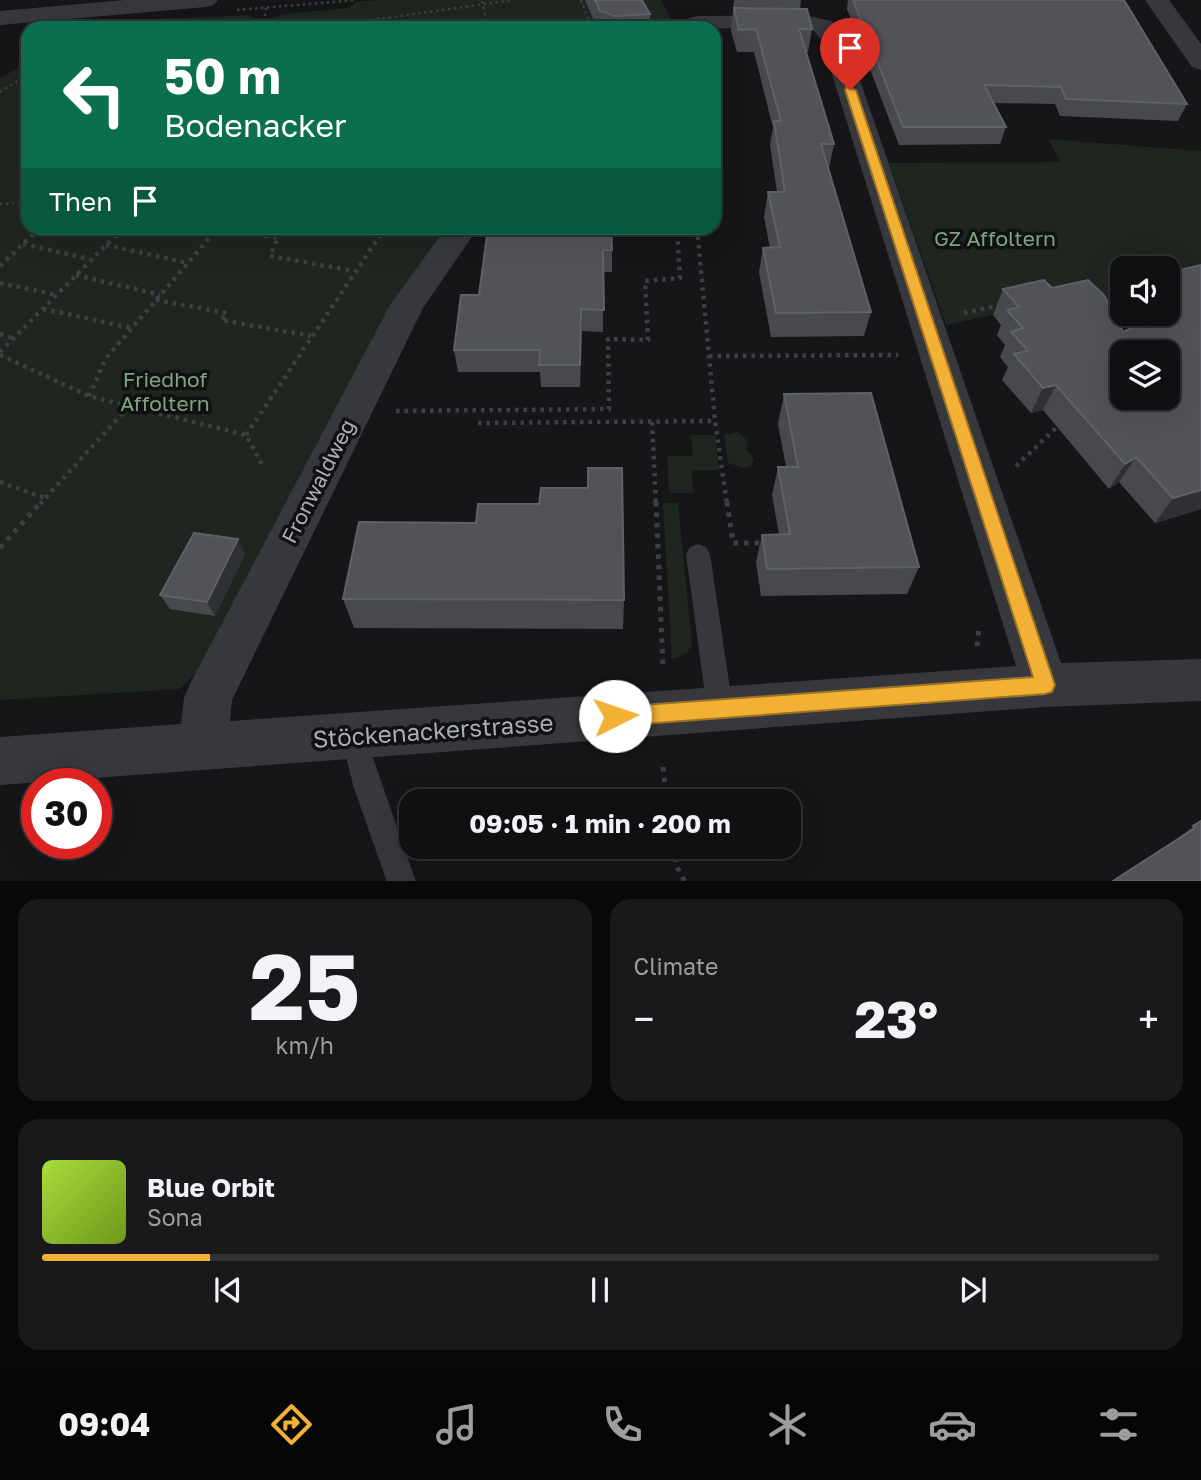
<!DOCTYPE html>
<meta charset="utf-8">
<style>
:root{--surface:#101012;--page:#19191b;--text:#f1f3f6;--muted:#9c9d9f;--line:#303032;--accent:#f2b134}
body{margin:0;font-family:"Golos Text",sans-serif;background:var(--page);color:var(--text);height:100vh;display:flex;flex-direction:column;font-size:26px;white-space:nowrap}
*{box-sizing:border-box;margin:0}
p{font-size:23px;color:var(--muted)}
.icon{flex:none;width:38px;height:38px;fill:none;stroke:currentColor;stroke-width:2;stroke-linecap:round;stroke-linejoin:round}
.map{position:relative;height:881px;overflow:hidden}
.panel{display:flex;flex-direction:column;gap:18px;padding:18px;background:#09090a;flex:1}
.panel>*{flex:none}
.banner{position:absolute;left:21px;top:21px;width:700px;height:214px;border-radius:21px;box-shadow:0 7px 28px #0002,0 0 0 2px var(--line);background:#0b6e4f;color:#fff;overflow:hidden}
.buttons{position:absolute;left:1110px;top:256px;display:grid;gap:14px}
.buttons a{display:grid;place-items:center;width:70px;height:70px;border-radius:14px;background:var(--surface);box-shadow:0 7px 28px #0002,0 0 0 2px var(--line);font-size:35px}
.speed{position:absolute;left:21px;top:768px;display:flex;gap:14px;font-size:35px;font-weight:700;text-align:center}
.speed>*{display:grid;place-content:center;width:91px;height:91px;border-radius:50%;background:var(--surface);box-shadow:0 7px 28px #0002,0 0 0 2px var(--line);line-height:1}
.speed .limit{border:10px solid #d22;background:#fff;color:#111}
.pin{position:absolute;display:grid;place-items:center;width:60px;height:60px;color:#fff;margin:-72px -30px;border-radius:50% 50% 50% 0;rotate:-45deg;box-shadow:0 0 7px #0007}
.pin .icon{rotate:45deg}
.me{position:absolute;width:77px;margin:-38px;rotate:86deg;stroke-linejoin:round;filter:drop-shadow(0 0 5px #0008)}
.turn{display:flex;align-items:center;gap:24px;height:147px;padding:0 28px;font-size:32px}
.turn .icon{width:91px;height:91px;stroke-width:2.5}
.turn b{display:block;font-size:49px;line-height:60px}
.then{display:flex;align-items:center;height:66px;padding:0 28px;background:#0003;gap:14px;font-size:26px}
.big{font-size:52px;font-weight:700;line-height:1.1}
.panel .tile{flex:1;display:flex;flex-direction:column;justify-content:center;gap:10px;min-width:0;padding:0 24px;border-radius:21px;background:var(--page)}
.panel .dial{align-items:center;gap:0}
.dial b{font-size:91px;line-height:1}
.song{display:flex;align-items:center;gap:21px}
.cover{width:84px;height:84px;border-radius:10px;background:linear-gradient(135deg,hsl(80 70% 55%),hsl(80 70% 35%))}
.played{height:7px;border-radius:4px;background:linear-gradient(90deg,var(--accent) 15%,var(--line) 15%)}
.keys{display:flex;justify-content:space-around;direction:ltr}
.heat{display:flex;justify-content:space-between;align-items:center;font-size:38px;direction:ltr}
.panel .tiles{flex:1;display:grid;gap:18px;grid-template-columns:1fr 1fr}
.tile:last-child{grid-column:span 2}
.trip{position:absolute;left:399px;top:789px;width:402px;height:70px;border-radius:21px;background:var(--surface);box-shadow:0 7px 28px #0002,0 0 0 2px var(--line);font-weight:700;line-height:70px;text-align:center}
.menu{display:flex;height:112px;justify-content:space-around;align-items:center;background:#060607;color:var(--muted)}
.menu .icon{width:49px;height:49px}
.menu .selected{color:var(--accent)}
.menu b{font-size:32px;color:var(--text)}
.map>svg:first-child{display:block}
.green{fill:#1e261f}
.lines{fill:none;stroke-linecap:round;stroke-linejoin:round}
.path-far2{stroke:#3d3f44;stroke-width:2.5;stroke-dasharray:2.5 3.5;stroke-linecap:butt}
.path-far1{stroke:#3d3f44;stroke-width:4.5;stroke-dasharray:3.5 5;stroke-linecap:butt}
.path{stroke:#3d3f44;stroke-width:5;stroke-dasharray:4.5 6;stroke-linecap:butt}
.service{fill:#37383d;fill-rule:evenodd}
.minor{fill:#37383d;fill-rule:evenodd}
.tertiary{fill:#37383d;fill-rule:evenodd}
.wall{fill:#47494d}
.shaded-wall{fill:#2f3033}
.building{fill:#525359;stroke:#5f6168;stroke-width:2;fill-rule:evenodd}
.route{fill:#f2b134;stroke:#9d7322;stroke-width:2}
.labels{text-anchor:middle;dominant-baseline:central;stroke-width:7;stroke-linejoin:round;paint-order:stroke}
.park-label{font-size:21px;fill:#7fa381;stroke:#111113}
.street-label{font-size:21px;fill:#a8adb8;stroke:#111113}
.near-street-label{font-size:24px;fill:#a8adb8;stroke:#111113}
</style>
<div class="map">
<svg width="1201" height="882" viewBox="0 0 1201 882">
<rect width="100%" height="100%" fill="#161618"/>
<g class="green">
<path d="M378 0H661L676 28H57L157 19 248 15C257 21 274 18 283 14L349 8 356 2Z"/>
<polygon points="28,31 28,228 448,228 424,261 199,670 179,689 0,700 0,78 17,69"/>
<polygon points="1048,139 1201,151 1201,291 1167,295 1167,268 1122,268 1122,306 1084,315 1032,306 946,325 889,163 1061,162"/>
<polygon points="738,432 748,441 746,448 754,459 751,466 744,468 728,463 724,435"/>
<polygon points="691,435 715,435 719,470 692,470 693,493 669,493 667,456 693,456"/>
<polygon points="663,503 678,503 692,645 686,654 672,659"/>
</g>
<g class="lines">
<g class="path-far2">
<polyline points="581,0 592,28"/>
<polyline points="482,1 488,28"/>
<polyline points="237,10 356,0"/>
<polyline points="372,20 373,28"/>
<polyline points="263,28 266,8"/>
<polyline points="275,28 372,20 513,0"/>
<polyline points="566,28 591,26"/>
<polyline points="0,92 28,74"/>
<polyline points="0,204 28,202"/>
</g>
<g class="path-far1">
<polyline points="223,228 278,238"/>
<polyline points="288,228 278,238 270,256 354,271"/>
<polyline points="322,228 379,236"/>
<polyline points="697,228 715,421 727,504"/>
<polyline points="23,244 90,259"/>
<polyline points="106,245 188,263"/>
<polyline points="0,266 40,228"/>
<polyline points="76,275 160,295"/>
<polyline points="0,283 56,295"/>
<polyline points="156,300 227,313 221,320 311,336"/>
<polyline points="43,309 132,328"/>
<polyline points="964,313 1000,305"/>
<polyline points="0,334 14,338"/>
<polyline points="0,352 123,228"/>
<polyline points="0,355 89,396 246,435 264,468"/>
<polyline points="709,356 898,355"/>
<polyline points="89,396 106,358 218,228"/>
<polyline points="396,411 609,409 608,339 648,340 645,281 680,278 677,228"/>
<polyline points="652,422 656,504"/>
<polyline points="478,423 715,421"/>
<polyline points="246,435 385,228"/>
<polyline points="1016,466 1057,427"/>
<polyline points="0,482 45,498"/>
<polyline points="40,504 129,406"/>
</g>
<g class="path">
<polyline points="656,502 663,667"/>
<polyline points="727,502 733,543 763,543"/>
<polyline points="0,548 41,502"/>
<polyline points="977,646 979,628"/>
<polyline points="663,767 667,802"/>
<polyline points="674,847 676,865 685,882"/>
</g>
<g class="service">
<polygon points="698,544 706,547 710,554 733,709 729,718 720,721 711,718 707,709 686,554 690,547"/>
<polygon points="353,722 362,726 416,882 387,882 354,788 340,735 344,726"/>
</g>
<g class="minor">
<polygon points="1145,0 1169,0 1201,44 1201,70 1192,67"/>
<polygon points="805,15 831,21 845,37 1061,663 1201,659 1201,701 1045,707 0,785 0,737 181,724 184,698 191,682 390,305 446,228 478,228 423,308 232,700 230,721 1016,666 821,39 814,31 805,29 689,28 686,23 689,18 698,16"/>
</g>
<polygon class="tertiary" points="125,0 218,0 214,5 206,7 0,25 0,11"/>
</g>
<g class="wall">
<polygon points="585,0 642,0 650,14 649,28 597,28"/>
<polygon points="734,0 801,0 800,9 812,29 808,52 806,52 834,144 829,168 828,168 871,312 864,336 771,337 759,272 763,248 770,248 764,217 768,192 777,192 770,145 773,128 754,52 737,52 731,31"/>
<polygon points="848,0 1124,0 1187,104 1178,121 1060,116 1055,104 993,103 1006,127 1000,144 899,145 847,9"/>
<polygon points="488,228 612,250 612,272 603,272 603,332 582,331 580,387 541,387 540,372 458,372 454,350 479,295"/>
<polygon points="1201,265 1201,509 1155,523 1119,482 1109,489 1043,410 1031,413 1002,380 1008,367 1000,357 1005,345 997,335 1001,325 993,315 1003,289 1052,288 1123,332 1149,320 1146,313 1167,313 1167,273"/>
<polygon points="784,394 919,567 907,594 761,596 756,562 762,535 779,534 772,495 778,467 786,467 778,424"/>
<polygon points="245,554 215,616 170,609 160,595"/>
<polygon points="343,599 624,600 623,629 354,628"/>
<polygon points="1201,821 1201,881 1166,847"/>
</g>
<g class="shaded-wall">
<polygon points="581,309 582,331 580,387 580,365"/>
<polygon points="1056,385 1043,410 1031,413 1043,388"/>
<polygon points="1136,457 1119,482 1109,489 1125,464"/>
<polygon points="1201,490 1201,509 1155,523 1173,498"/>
<polygon points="238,539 245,554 215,616 207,602"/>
</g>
<g class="building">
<polygon points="595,0 642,0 650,14 615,16 600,11"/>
<polygon points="853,0 1124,0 1187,104 1066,99 1061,87 984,85 1006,127 903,127"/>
<polygon points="734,8 807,9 812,29 799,29 834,144 821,144 871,312 776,313 763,248 780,247 768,192 785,192 774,121 781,121 756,29 739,30"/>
<polygon points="488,228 611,228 612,250 603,250 604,310 581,309 580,365 539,365 540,350 454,350 461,295 479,295"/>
<path d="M1201 265V490L1173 498 1136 457 1125 464 1056 385 1043 388 1014 354 1028 351 1011 332 1023 328 1007 310 1019 307 1003 289 1044 280 1052 288 1088 280 1104 295 1123 332 1165 313H1167V312L1171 310 1167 303V273ZM1122 352H1167V397H1122Z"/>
<polygon points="871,393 919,567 767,569 762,535 790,534 778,467 798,467 784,394"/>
<polygon points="588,468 622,468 624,600 343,599 359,522 476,523 478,504 539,504 541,488 588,488"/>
<polygon points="194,533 238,539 207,602 160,595"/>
<polygon points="1201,821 1201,881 1113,881 1195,828 1193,826"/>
</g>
<polygon class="route" points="846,87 856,90 1055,685 1052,692 1045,694 615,726 608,723 606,716 608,710 615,707 1033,677 845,90"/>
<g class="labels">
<g class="park-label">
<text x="995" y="238">GZ Affoltern</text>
<text x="165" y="379">Friedhof<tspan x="165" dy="24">Affoltern</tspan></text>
</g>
<g class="street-label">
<text transform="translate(318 481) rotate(-63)">Fronwaldweg</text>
</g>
<g class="near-street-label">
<text transform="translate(433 730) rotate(-4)">Stöckenackerstrasse</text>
</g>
</g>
</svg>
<div class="buttons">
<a><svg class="icon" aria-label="sound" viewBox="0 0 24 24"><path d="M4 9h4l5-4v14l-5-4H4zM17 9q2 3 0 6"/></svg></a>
<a><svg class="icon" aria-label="layers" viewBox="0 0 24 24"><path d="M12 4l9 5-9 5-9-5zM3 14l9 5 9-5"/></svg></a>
</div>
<div class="speed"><div class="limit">30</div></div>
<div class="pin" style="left:850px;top:90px;background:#d93025"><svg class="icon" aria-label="arrive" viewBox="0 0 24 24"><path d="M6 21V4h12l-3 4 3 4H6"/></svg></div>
<svg class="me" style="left:615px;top:716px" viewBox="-20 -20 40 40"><circle r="19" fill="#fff"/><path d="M0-13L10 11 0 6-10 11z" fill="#f2b134"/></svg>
<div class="trip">09:05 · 1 min · 200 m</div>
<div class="banner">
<div class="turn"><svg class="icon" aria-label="left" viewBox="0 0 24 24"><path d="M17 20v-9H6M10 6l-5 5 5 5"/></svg><div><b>50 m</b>Bodenacker</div></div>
<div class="then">Then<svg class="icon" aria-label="arrive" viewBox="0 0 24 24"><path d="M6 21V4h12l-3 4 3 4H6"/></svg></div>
</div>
</div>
<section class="panel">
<div class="tiles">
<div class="tile dial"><b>25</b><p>km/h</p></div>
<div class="tile"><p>Climate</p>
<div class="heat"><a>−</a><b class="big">23°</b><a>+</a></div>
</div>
<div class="tile">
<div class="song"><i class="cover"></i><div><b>Blue Orbit</b><p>Sona</p></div></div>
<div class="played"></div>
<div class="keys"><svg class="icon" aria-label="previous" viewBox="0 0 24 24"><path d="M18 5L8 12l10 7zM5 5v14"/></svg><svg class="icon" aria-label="pause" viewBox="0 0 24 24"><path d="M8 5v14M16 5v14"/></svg><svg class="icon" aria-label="next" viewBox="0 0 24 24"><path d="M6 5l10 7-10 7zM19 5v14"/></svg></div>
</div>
</div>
</section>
<nav class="menu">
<b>09:04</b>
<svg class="icon selected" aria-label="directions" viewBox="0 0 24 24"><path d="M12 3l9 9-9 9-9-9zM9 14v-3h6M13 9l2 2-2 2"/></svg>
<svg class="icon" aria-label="music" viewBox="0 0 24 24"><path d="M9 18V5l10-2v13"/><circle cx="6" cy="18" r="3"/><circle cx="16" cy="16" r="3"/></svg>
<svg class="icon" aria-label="phone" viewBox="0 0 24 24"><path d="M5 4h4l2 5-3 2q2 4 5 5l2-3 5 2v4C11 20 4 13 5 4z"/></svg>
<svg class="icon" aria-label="climate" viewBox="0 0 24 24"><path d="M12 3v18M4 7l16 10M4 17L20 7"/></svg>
<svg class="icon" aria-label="car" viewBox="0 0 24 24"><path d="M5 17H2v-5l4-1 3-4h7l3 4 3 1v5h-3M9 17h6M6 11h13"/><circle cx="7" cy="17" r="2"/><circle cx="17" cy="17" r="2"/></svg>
<svg class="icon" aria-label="filters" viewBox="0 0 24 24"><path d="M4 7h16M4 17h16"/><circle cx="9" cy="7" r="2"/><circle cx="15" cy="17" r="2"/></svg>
</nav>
